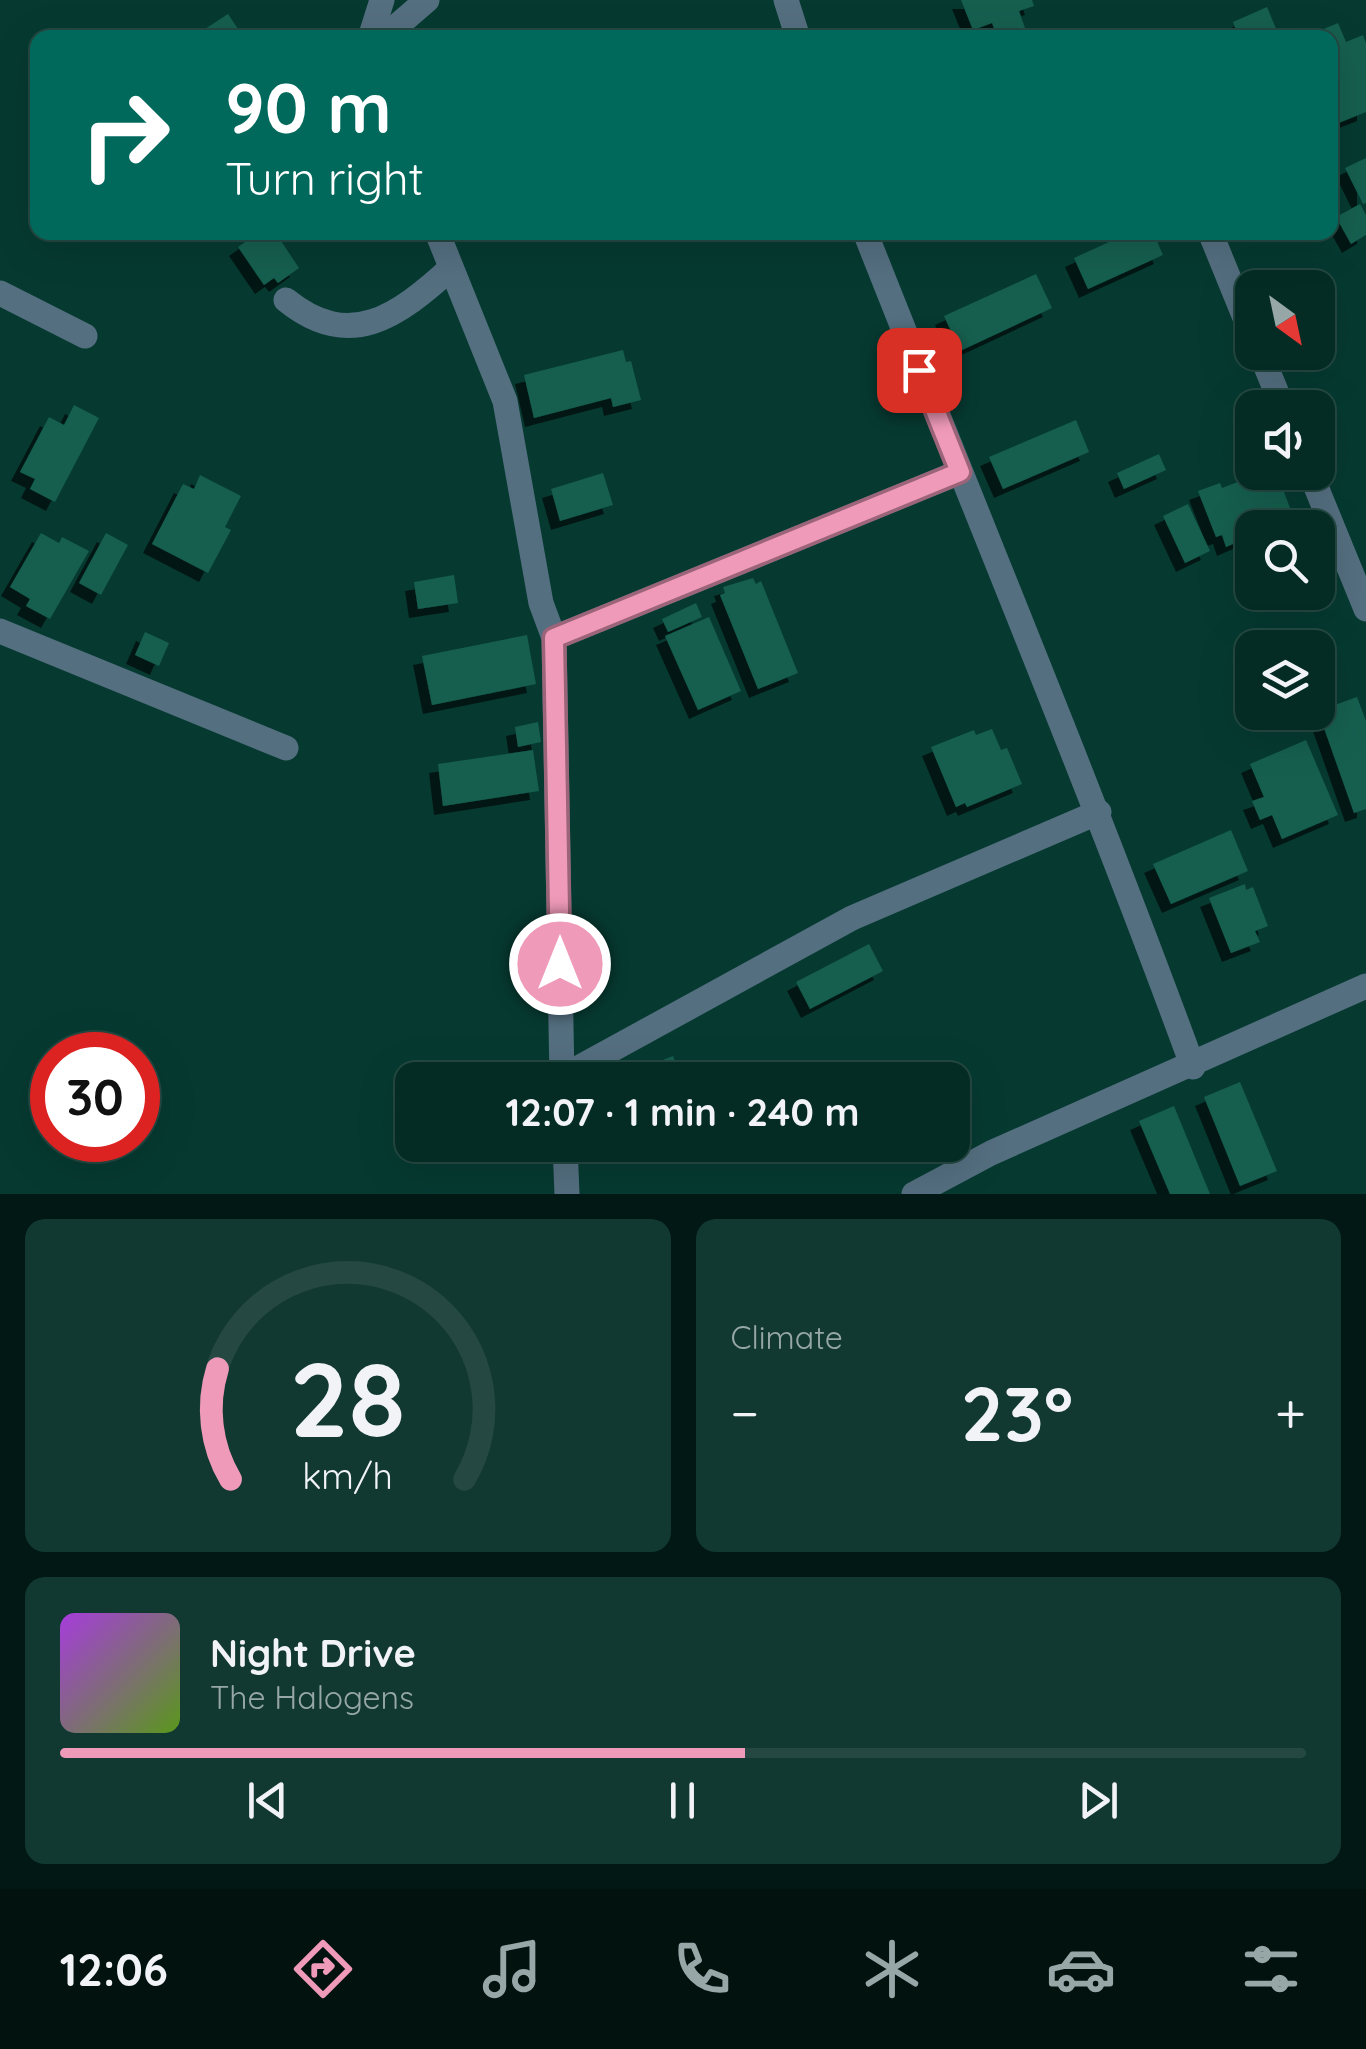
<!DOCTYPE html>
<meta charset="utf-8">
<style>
:root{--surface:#042c25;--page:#123832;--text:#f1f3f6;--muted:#97a7a7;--line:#254842;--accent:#ef9ab8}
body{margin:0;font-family:Quicksand,sans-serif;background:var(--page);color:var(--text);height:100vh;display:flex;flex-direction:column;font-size:38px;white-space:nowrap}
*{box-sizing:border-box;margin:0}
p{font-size:32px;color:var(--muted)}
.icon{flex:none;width:55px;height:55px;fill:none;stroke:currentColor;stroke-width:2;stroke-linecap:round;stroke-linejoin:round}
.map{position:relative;height:1194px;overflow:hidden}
.drawer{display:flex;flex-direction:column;gap:25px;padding:25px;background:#021814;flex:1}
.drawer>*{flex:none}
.banner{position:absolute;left:30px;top:30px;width:1308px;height:210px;border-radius:20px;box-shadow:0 10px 40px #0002,0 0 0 2px var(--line);background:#00695c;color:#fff;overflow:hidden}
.needle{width:65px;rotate:147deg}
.fabs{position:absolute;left:1235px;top:270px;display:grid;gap:20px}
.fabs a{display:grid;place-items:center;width:100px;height:100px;border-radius:20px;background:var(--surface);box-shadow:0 10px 40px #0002,0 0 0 2px var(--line);font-size:50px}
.speed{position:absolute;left:30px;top:1032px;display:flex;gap:20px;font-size:50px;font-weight:700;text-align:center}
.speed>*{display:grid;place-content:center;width:130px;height:130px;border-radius:50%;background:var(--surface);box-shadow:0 10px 40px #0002,0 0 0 2px var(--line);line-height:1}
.speed .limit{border:15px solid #d22;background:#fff;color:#111}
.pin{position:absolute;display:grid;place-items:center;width:85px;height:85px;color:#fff;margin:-42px;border-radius:20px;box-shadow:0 5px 15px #0006}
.me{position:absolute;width:110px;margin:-55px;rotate:0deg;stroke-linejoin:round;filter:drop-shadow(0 0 8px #0008)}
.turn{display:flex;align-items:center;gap:35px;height:210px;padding:0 30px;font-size:45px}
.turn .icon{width:130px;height:130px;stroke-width:2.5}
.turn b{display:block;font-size:70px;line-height:85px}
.big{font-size:75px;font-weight:700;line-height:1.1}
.drawer .tile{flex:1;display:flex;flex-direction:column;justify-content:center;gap:15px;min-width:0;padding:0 35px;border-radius:20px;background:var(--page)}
.drawer .dial{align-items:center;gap:0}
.dial svg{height:260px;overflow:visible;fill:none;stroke:var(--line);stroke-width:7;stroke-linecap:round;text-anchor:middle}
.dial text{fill:var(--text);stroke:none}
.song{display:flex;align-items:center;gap:30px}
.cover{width:120px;height:120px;border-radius:15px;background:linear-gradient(135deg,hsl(280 70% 55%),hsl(90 70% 35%))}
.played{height:10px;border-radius:5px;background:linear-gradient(90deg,var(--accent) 55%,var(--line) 55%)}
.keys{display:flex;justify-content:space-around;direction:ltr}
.heat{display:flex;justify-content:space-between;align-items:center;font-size:55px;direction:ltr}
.drawer .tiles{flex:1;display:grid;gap:25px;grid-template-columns:1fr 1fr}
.tile:last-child{grid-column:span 2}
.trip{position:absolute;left:395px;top:1062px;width:575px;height:100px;border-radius:20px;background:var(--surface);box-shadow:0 10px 40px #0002,0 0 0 2px var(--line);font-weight:700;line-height:100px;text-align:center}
.tabs{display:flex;height:160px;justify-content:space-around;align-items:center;background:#02120f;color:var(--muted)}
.tabs .icon{width:70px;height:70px}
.tabs .selected{color:var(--accent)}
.tabs b{font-size:45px;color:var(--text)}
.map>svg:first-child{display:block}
.building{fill:#155e50;filter:url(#shadow)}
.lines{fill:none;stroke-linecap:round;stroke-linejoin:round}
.minor{stroke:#546f80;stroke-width:25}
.route-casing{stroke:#9b6478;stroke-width:25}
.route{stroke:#ef9ab8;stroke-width:18}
</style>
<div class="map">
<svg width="1366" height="1194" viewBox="0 0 1366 1194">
<defs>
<filter id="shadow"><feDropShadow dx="-9" dy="9" stdDeviation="0" flood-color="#0009"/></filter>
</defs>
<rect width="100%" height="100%" fill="#063a31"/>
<g class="building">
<polygon points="961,0 1032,0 1034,6 1019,11 1025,28 998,38 992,23 973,30"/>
<polygon points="1267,7 1280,38 1239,38 1233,22"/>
<polygon points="228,14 244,38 191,38"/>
<polygon points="1338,23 1346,42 1363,35 1366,43 1366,112 1331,126 1330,38 1316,38 1314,33"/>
<polygon points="1366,158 1366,203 1363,204 1345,168"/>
<polygon points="1360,204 1366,215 1366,235 1351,244 1336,217"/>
<polygon points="259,232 275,232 299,268 278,283 274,278 264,285 238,247"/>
<polygon points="1131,232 1153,232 1163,255 1088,289 1074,258"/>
<polygon points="1036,274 1052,308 960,351 944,316"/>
<polygon points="623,350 626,362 631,361 641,400 613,407 611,398 534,418 524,375"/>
<polygon points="74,405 99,418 55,502 30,489 35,479 20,472 49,417 64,425"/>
<polygon points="1076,420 1089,452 1003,489 989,457"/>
<polygon points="1159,454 1166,470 1124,489 1117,473"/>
<polygon points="603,473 613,505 560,521 551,489"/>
<polygon points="1261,473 1267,490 1281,484 1290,508 1275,514 1278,522 1249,529 1242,540 1226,547 1222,535 1216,537 1198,491 1220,483 1222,488"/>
<polygon points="200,475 241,496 225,527 231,530 208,573 152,544 183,484 194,489"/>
<polygon points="1188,504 1210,551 1185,563 1163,516"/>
<polygon points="41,533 59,543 62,537 89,551 50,619 26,606 30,599 10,587"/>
<polygon points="106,533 128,545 101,595 79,583"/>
<polygon points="454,575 458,603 418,609 414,582"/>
<polygon points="753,578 756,584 761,581 798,673 758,689 720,595 725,593 723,587"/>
<polygon points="696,603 702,617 668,632 662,619"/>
<polygon points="709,617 741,691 698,710 665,636"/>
<polygon points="145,632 169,643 159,666 135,655"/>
<polygon points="527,635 536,684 432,705 422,656"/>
<polygon points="1357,697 1366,721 1366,809 1354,813 1318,711"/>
<polygon points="538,722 541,742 518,747 515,727"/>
<polygon points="992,729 1001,750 1007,748 1022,784 967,807 965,803 956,807 931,747 974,730 976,735"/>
<polygon points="1306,740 1338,815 1282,839 1272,815 1260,820 1252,801 1264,797 1250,764"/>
<polygon points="533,750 539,791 443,806 438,764"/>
<polygon points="1231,830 1248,871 1171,904 1153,864"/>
<polygon points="1245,884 1246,890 1253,887 1268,926 1255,931 1260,942 1231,953 1209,898"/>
<polygon points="869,944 883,971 810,1009 796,982"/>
<polygon points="673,1056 682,1080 650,1080 645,1067"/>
<polygon points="1240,1082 1277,1171 1240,1186 1204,1097"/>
<polygon points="1174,1106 1210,1194 1170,1194 1139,1121"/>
</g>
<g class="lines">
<g class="minor">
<polyline points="786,0 798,38"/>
<polyline points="370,38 382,0"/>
<polyline points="383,38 427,0"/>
<polyline points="437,232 505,401 541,603 554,638 562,1080"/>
<path d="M865 232C975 511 1090 786 1193 1067"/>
<polyline points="1210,232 1252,335"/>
<polyline points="0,293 85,336"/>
<path d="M286 300C350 352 398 316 451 268"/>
<polyline points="1260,352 1283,408"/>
<polyline points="1310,472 1366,609"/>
<polyline points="0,631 286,748"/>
<polyline points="554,638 960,472"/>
<polyline points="562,1077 852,918 1099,812"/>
<polyline points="565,1145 567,1194"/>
<polyline points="914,1194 991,1153 1366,986"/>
</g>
</g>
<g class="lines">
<defs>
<polyline id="route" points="560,964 554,638 960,472 919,370"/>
</defs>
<use href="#route" class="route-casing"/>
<use href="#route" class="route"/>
</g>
</svg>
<div class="fabs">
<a><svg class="needle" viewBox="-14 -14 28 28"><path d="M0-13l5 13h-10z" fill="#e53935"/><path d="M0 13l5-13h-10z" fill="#97a7a7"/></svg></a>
<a><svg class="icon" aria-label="sound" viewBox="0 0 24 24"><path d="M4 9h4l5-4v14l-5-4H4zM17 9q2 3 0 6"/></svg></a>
<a><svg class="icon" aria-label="search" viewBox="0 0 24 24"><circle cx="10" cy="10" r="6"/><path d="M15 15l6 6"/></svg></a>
<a><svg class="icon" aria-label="layers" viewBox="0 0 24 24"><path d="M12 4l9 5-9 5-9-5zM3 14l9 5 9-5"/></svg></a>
</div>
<div class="speed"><div class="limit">30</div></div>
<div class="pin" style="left:919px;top:370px;background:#d93025"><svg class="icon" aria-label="arrive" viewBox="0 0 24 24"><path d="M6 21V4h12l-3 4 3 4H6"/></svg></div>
<svg class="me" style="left:560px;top:964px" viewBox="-20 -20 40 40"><circle r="17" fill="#ef9ab8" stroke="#fff" stroke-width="3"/><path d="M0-11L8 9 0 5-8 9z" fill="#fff"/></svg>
<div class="trip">12:07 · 1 min · 240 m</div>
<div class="banner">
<div class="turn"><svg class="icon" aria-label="right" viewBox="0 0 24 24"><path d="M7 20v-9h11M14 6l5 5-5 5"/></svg><div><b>90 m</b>Turn right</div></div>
</div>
</div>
<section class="drawer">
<div class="tiles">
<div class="tile dial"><svg viewBox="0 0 100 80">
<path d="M14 69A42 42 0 1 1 86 69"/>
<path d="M14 69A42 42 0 0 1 10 35" stroke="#ef9ab8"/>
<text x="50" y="56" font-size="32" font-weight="700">28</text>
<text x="50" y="72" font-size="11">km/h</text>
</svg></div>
<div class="tile"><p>Climate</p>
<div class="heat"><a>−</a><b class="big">23°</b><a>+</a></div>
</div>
<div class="tile">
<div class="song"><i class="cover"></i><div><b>Night Drive</b><p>The Halogens</p></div></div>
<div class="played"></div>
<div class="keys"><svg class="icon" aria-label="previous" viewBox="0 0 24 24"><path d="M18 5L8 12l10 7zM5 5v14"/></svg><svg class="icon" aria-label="pause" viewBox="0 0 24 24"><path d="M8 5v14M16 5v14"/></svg><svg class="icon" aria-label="next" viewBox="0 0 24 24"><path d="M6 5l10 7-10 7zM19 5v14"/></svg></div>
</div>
</div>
</section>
<nav class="tabs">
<b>12:06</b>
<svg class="icon selected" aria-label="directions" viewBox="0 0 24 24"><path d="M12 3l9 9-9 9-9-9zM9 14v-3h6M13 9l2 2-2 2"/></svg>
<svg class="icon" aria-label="music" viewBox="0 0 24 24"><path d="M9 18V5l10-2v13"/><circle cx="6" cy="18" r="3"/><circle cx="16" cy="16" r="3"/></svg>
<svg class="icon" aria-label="phone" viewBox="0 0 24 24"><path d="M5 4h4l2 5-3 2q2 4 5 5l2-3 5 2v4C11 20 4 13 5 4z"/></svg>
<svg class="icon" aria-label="climate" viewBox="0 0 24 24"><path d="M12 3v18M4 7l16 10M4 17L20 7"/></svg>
<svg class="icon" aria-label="car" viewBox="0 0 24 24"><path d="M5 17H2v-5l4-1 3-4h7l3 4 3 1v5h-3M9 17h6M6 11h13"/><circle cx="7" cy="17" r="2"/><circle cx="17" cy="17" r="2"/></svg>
<svg class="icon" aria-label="filters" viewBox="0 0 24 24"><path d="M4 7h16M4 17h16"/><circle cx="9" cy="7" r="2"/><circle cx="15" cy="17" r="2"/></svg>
</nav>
